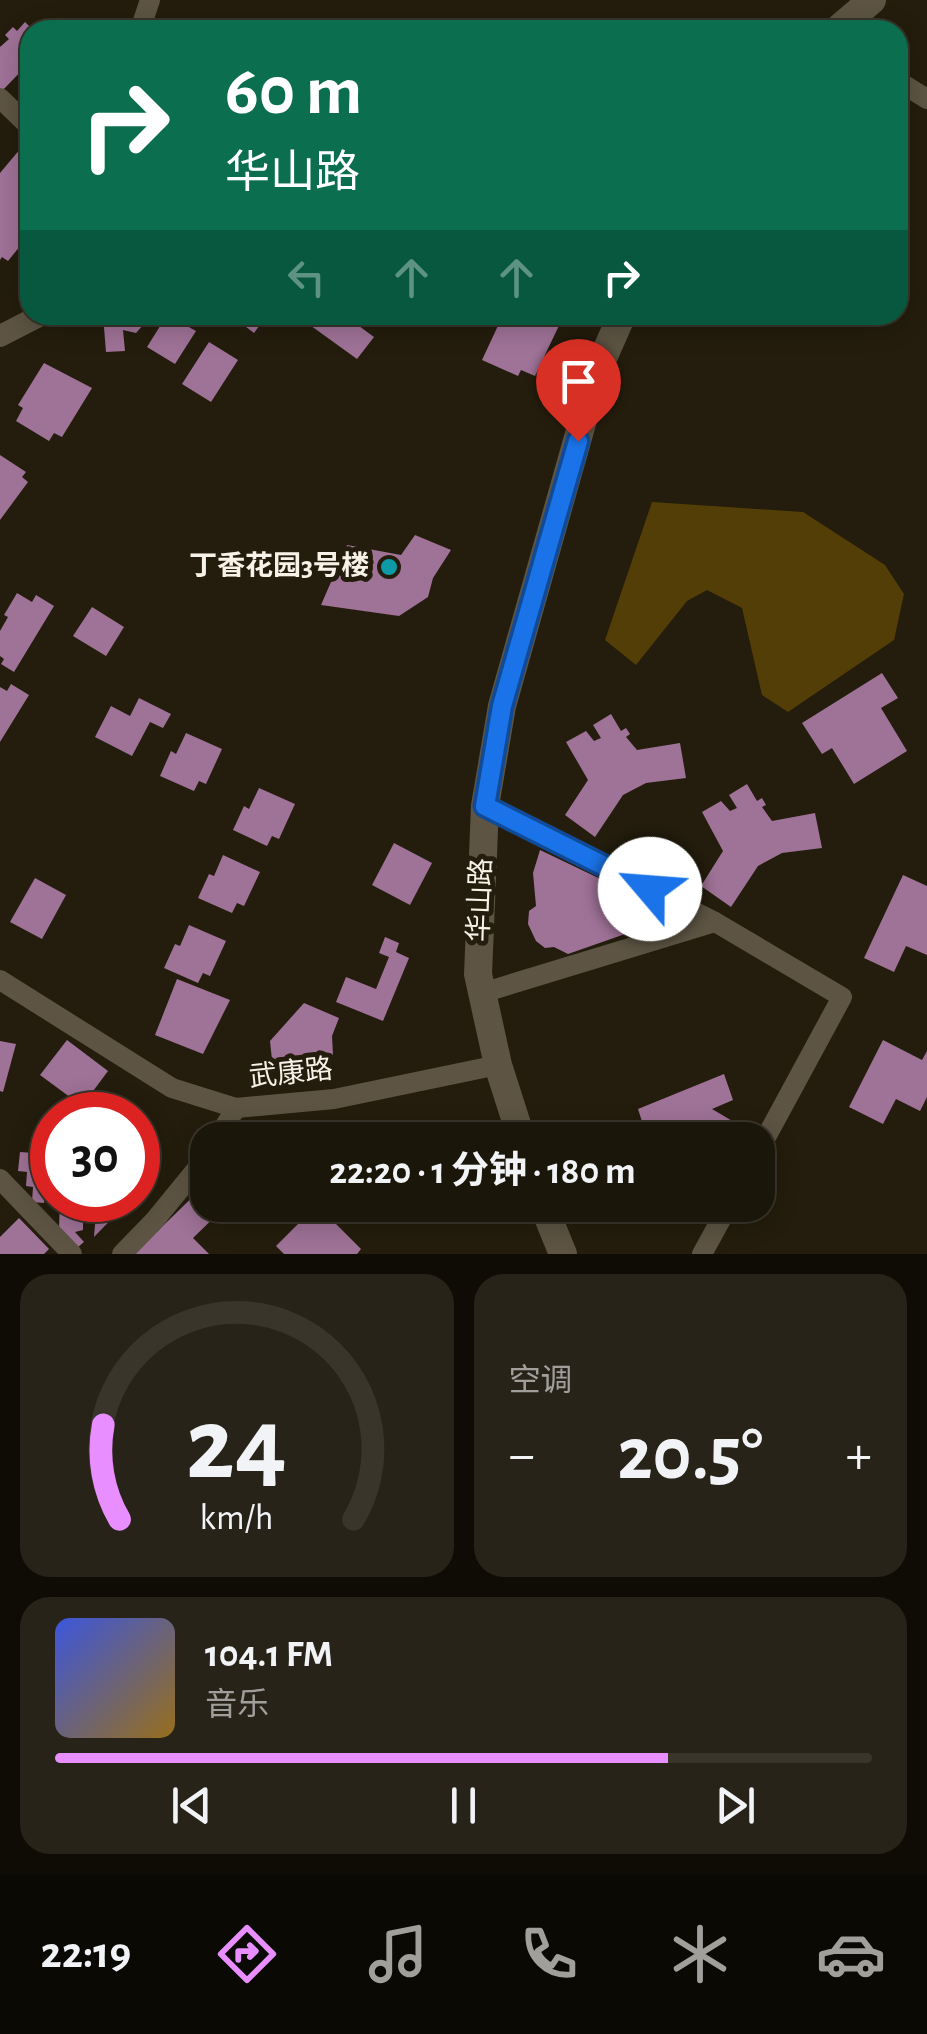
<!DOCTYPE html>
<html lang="zh">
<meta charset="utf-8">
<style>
:root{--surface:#1b160a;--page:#282318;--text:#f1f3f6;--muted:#a09f9c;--line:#39352b;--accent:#e88eff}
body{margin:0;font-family:"Alegreya Sans","Noto Sans SC",sans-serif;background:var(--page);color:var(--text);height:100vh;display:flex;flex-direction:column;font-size:38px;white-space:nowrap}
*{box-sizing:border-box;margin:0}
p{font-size:32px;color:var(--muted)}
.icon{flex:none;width:55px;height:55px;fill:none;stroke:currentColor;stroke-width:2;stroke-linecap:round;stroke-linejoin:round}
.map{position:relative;height:1254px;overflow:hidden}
.drawer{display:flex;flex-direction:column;gap:20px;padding:20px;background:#0f0c06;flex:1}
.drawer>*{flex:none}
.guide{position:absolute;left:20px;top:20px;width:888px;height:305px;border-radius:30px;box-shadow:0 5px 25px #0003,0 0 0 2px var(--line);background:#0b6e4f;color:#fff;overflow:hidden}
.speed{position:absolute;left:30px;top:1092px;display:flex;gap:20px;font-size:50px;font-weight:700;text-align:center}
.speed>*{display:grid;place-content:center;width:130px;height:130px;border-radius:50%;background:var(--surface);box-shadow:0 5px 25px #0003,0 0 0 2px var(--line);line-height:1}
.speed .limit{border:15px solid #d22;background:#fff;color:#111}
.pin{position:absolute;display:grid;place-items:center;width:85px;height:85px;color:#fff;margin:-102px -42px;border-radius:50% 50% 50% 0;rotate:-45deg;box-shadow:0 0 10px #0007}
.pin .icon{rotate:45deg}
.me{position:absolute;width:110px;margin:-55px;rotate:297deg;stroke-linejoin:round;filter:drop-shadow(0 0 8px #0008)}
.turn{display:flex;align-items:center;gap:35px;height:210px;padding:0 40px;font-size:45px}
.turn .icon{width:130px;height:130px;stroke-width:2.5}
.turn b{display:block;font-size:70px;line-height:85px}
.lanes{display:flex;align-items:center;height:95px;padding:0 40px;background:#0003;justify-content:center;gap:50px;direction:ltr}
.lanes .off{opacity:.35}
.big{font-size:75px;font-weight:700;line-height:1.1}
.drawer .widget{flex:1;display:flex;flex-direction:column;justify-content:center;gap:15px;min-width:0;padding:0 35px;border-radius:30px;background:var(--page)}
.drawer .dial{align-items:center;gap:0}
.dial svg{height:260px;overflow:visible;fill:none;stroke:var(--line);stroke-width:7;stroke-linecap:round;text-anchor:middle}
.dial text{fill:var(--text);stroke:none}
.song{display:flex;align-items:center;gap:30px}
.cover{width:120px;height:120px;border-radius:15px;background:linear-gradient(135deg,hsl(230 70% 55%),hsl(40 70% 35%))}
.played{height:10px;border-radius:5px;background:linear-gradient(90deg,var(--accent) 75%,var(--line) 75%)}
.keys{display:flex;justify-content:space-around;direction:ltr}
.heat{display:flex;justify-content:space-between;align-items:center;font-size:55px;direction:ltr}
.drawer .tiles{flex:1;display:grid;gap:20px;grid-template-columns:1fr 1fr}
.widget:last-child{grid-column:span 2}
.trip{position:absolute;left:190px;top:1122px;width:585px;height:100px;border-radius:30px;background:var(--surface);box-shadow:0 5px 25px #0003,0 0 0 2px var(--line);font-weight:700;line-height:100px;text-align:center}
.tab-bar{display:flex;height:160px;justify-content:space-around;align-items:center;background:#0b0904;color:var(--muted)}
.tab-bar .icon{width:70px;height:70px}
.tab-bar .current{color:var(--accent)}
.tab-bar b{font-size:45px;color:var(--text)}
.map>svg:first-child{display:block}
.green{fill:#543e07}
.building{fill:#9f7297}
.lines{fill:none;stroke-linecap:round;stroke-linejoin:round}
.minor{stroke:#5d5443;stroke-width:20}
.tertiary{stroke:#5d5443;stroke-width:22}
.secondary{stroke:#5d5443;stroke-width:28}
.route-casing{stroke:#114b97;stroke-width:25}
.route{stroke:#1a73e8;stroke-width:18}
.culture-dot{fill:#0f9aa8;stroke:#241d0d;stroke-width:4}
.labels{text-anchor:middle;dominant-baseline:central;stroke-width:10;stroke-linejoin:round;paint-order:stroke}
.poi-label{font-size:28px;font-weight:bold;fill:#f7f2e8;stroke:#241d0d;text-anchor:end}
.street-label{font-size:28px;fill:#f7f2e8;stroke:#241d0d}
</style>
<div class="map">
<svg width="927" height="1254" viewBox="0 0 927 1254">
<rect width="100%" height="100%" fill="#241d0d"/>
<polygon class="green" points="652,502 803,512 885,565 904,594 894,640 788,712 762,695 742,608 707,590 687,601 636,665 605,640"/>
<g class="building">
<polygon points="25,22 33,30 30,30 30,62 0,93 0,47 9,39 5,35 13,27 17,31"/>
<polygon points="21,148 30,156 30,198 26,203 30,207 30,221 18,234 25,240 8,261 2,257 0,260 0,173"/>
<polygon points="103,315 152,315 136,333 123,330 125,351 106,352"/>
<polygon points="167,315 196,331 175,364 147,347"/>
<polygon points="241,315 267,315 254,333 237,320"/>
<polygon points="296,315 344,315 374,337 357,359"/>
<polygon points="503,315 564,315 535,376 521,370 518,376 482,360"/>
<polygon points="209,342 238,360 211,402 182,384"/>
<polygon points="44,363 92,388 62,437 54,433 49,441 16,421 23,408 18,405"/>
<polygon points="0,455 26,472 22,477 28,482 0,520"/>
<polygon points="415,535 451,550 433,578 428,597 399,616 321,605 347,545 401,555"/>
<polygon points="17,593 32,602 36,595 54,606 14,672 1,664 4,659 0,656 0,631 8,617 4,615"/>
<polygon points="92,607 124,627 106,656 73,636"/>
<polygon points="882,673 898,698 881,708 907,751 854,784 832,748 822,754 802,723"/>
<polygon points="11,684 29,695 0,742 0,687 7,691"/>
<polygon points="139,698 171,714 163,728 150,722 132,756 95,737 111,706 130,716"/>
<polygon points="611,714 621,731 626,728 630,734 626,737 637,750 680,743 686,778 646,783 623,795 595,837 565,815 588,780 566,742 586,731 594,741 601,738 593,725"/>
<polygon points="186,733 222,749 206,784 199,781 194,791 160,776 171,751 176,754"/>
<polygon points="747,784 757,801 762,798 766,805 762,807 772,821 815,813 822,848 782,853 758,866 731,907 701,886 723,851 702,812 721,801 730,811 737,808 729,795"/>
<polygon points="259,788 295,804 279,839 272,836 267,846 233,830 244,806 249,809"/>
<polygon points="394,843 432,863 410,905 372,885"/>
<polygon points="540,850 659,907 648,926 568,954 554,947 545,948 536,941 528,924 529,911 536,906 533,873"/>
<polygon points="223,855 260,872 244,906 237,903 232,913 198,898 209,874 214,876"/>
<polygon points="903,875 927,886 927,955 906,946 894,972 864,958"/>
<polygon points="35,878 66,895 42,939 10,922"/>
<polygon points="189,925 226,941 210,976 203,973 198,983 164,968 175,944 180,946"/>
<polygon points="385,937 399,943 396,952 409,958 383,1021 336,1002 346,977 376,989 389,957 379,953"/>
<polygon points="177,979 230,1000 203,1054 155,1035"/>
<polygon points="304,1003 339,1018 332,1036 333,1055 272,1060 270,1041"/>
<polygon points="67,1040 108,1071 82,1106 40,1075"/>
<polygon points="883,1040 922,1060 927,1051 927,1097 920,1111 896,1099 883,1124 849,1107"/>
<polygon points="0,1041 16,1044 3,1092 0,1091"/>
<polygon points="724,1074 733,1100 712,1109 734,1122 727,1140 648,1140 638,1109"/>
<polygon points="20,1152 48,1154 44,1203 32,1202 33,1187 26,1186 27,1172 18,1171"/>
<polygon points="138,1157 147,1158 138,1193"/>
<polygon points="208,1182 208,1205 227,1205 193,1238 209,1254 134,1254"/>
<polygon points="60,1200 94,1200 93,1223 83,1222 83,1230 75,1232 84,1242 78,1247 59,1228"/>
<polygon points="97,1200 130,1200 94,1237"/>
<polygon points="317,1205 361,1249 357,1254 284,1254 276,1246"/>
<polygon points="400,1205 439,1205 433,1219"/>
<polygon points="19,1218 49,1249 44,1254 0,1254 0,1237"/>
</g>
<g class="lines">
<g class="minor">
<polyline points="140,30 150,0"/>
<polyline points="898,81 927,99"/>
<polyline points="0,98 30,127"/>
<polyline points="485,806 715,922 842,997 758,1152"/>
<polyline points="0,980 172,1088 236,1108 334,1099 498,1065"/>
<polyline points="482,993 715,922"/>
<polyline points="216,1140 236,1108"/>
<polyline points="0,1179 72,1254"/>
<polyline points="122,1254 154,1221 208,1155"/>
<polyline points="702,1254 729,1205"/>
</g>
<polyline class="tertiary" points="0,336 41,315"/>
<g class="secondary">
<polyline points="837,30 872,0"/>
<polyline points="522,1140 498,1065 478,974 485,806 502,706 596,374 622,315"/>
<polyline points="543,1205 563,1254"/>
</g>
</g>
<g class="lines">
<defs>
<polyline id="route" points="578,441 502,706 485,806 650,889"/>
</defs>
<use href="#route" class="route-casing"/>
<use href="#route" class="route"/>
</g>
<circle class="culture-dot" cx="389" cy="567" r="10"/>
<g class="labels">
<g class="poi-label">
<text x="369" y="567">丁香花园3号楼</text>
</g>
<g class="street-label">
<text transform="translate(481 900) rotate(-88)">华山路</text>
<text transform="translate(291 1074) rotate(-6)">武康路</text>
</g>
</g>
</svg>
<div class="speed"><div class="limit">30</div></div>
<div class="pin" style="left:578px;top:441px;background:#d93025"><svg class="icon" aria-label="arrive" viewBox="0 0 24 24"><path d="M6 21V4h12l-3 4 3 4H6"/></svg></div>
<svg class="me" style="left:650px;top:889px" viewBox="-20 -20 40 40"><circle r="19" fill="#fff"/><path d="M0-13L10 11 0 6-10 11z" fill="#1a73e8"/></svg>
<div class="trip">22:20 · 1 分钟 · 180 m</div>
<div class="guide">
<div class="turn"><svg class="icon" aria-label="right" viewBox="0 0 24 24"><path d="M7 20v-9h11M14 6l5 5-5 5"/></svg><div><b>60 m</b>华山路</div></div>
<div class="lanes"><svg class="icon off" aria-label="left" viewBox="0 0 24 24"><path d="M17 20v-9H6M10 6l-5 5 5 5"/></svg><svg class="icon off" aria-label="ahead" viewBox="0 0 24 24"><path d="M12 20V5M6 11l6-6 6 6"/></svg><svg class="icon off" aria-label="ahead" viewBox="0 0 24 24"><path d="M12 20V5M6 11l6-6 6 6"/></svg><svg class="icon" aria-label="right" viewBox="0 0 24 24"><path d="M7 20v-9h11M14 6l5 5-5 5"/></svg></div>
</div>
</div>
<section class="drawer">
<div class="tiles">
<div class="widget dial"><svg viewBox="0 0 100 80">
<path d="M14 69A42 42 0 1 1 86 69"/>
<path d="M14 69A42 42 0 0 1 9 40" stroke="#e88eff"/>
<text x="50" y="56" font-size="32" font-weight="700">24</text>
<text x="50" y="72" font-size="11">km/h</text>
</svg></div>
<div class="widget"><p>空调</p>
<div class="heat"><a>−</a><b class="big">20.5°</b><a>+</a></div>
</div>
<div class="widget">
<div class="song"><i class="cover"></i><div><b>104.1 FM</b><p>音乐</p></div></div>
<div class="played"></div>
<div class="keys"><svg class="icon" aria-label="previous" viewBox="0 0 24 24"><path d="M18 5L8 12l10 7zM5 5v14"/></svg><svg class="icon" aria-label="pause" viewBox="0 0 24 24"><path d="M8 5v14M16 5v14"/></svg><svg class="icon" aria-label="next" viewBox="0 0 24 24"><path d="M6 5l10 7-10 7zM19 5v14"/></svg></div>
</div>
</div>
</section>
<nav class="tab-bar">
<b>22:19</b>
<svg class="icon current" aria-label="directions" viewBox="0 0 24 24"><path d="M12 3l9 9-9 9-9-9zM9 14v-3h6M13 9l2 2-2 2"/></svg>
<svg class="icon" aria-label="music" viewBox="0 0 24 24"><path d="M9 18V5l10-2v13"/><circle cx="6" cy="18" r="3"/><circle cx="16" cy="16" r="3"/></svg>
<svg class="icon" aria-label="phone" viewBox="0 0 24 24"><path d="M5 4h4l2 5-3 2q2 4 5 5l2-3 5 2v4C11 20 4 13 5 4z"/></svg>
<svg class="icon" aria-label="climate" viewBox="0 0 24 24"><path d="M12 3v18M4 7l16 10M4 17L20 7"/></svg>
<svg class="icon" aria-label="car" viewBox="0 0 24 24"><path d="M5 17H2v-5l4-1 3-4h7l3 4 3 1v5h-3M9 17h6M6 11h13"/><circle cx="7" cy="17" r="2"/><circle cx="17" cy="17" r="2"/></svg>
</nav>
